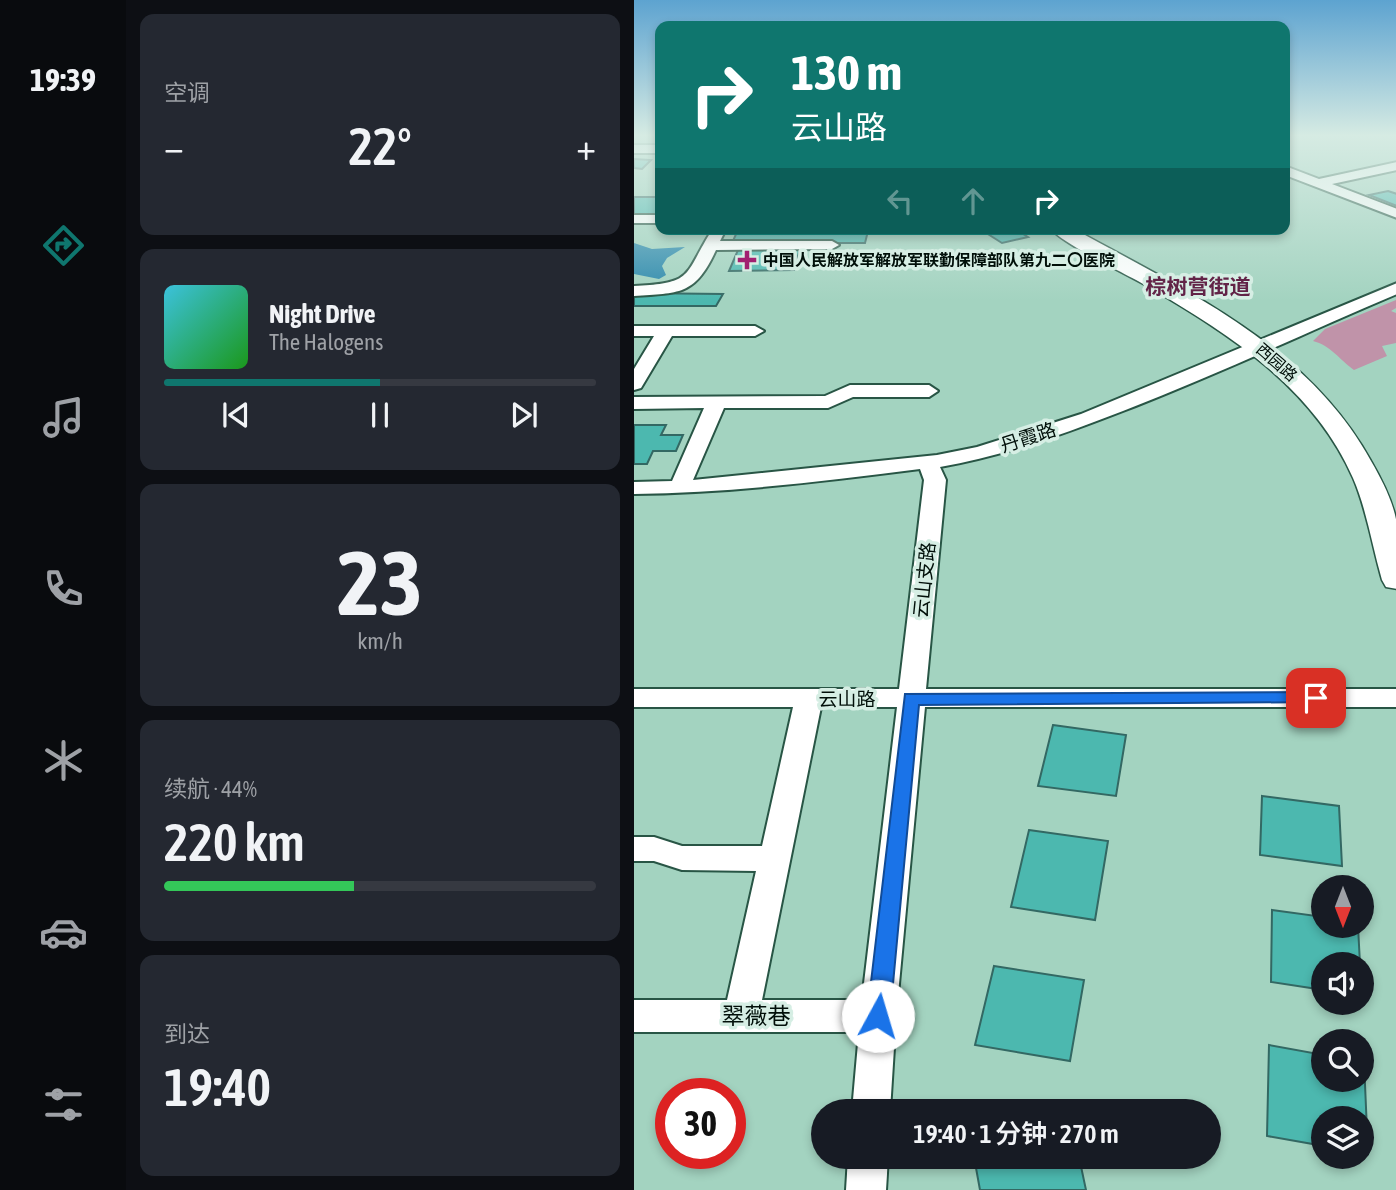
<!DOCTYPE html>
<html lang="zh">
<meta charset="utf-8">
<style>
:root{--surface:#171b24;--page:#242831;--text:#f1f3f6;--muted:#9ea1a6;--line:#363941;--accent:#0f766e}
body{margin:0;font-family:"Asap Condensed","Noto Sans SC",sans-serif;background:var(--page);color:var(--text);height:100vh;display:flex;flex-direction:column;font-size:26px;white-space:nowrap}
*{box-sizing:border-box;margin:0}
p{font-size:23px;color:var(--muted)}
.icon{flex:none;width:38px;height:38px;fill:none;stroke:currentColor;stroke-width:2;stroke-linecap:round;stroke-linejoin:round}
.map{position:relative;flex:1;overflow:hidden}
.details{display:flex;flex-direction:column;gap:14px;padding:14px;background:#0d0f14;width:508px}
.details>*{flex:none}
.banner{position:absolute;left:21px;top:21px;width:635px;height:214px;border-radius:14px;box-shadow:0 4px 10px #0003;background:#0f766e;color:#fff;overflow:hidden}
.needle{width:46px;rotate:180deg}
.fabs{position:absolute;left:677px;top:875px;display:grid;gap:14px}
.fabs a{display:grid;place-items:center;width:63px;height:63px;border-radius:50%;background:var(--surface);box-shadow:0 4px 10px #0003;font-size:35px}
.speed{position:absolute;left:21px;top:1078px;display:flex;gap:14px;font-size:35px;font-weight:700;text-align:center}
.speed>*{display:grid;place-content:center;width:91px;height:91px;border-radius:50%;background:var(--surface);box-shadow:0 4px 10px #0003;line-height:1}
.speed .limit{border:10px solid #d22;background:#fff;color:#111}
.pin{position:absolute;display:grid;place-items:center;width:60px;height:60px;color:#fff;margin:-30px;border-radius:14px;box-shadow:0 4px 10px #0006}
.me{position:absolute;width:77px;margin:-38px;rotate:6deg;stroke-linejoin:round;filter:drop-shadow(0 0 5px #0008)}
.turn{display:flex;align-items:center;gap:24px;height:147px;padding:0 21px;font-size:32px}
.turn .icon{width:91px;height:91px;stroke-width:2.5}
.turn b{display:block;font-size:49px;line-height:60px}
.lanes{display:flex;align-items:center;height:66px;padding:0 21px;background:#0003;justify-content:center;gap:35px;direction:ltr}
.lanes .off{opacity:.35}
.big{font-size:52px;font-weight:600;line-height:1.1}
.details .widget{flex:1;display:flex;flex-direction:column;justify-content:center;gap:10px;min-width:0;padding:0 24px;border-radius:14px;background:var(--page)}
.details .dial{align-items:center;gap:0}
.dial b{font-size:91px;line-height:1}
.song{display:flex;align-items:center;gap:21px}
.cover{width:84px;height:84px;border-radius:10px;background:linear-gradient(135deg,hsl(190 70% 55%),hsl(120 70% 35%))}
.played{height:7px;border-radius:4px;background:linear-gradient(90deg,var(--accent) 50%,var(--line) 50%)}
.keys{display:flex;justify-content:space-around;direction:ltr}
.heat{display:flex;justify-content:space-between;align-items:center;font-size:38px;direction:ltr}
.charge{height:10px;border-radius:5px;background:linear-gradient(90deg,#34c759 44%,var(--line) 0)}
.trip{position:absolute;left:177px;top:1099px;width:410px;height:70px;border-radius:35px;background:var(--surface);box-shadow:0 4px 10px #0003;font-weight:600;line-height:70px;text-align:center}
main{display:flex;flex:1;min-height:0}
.menu{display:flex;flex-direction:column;width:126px;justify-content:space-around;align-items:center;background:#090b0e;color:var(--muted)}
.menu .icon{width:49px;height:49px}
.menu .current{color:var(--accent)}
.menu b{font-size:32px;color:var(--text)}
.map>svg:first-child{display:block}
.green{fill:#c093a9}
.water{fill:#2d89ac}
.building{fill:#4cb8af;stroke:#336863;stroke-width:2}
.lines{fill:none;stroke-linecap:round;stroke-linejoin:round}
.minor-casing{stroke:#285545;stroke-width:4}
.major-casing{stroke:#285545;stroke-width:3}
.minor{fill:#fff;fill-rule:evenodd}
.major{fill:#fff;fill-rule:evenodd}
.route{fill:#1a73e8;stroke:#114b97;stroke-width:2}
.poi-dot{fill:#a12071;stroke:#d6eee4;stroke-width:2.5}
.labels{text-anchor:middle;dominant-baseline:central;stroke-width:7;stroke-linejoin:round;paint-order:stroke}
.far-poi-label{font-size:16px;font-weight:bold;fill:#010f09;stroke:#d6eee4;text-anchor:start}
.far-street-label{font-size:16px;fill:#010f09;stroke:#d6eee4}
.street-label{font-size:19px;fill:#010f09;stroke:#d6eee4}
.far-district-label{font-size:21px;font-weight:bold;fill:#622347;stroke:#d6eee4}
.near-street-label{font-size:23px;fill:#010f09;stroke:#d6eee4}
</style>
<main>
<nav class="menu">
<b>19:39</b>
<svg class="icon current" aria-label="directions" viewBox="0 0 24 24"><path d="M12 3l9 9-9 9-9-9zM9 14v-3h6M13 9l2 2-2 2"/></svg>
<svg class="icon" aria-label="music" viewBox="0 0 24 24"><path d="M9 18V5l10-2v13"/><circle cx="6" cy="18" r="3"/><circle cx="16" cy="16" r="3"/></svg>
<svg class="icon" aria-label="phone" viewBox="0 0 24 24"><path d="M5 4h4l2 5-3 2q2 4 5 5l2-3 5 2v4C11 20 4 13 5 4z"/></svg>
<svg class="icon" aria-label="climate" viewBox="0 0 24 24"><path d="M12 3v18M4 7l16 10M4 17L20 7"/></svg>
<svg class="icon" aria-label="car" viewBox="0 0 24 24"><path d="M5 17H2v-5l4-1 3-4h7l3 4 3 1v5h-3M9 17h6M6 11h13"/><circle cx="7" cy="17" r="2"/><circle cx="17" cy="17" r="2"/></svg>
<svg class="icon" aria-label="filters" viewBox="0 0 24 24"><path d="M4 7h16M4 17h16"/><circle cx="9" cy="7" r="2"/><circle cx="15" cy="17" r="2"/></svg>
</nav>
<section class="details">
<div class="widget"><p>空调</p>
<div class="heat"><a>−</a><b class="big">22°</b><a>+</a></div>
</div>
<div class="widget">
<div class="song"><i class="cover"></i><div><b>Night Drive</b><p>The Halogens</p></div></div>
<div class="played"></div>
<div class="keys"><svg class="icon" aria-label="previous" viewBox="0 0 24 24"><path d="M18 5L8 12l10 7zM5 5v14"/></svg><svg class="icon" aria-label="pause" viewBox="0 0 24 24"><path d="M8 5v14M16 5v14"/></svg><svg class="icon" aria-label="next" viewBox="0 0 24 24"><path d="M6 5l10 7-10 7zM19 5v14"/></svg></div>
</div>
<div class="widget dial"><b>23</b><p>km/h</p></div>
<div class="widget"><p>续航 · 44%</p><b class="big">220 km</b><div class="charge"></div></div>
<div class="widget"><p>到达</p><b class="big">19:40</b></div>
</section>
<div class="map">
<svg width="763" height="1190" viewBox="0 0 763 1190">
<rect width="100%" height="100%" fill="#a3d3c0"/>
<path class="green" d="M762 300V308L757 311 762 313V343L748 346 753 356 720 370C706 360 696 345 679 341L691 329Z"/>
<polygon class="water" points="0,243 18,249 51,247 33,258 28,266 32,275 25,279 0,274"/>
<g class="building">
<polygon points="0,159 17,160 8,169 0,168"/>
<polygon points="754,191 763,194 763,206 735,195"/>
<rect x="0" y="197" width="26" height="18"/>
<polygon points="346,229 381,229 394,237 368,243"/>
<polygon points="234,231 231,243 98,243 103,232"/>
<polygon points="166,249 160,270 95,271 104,250"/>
<polygon points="0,293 89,294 82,306 0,306"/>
<polygon points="0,425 32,425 27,435 49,435 42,451 19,451 13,464 0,464"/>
<polygon points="419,725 492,735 482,796 404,786"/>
<polygon points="628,796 705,806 708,866 626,855"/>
<polygon points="395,830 474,841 461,920 377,907"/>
<polygon points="638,910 690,917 690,926 724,926 726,964 690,964 690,990 637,982"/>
<polygon points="360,966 450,980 436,1061 341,1045"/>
<polygon points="635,1045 690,1055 690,1080 728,1080 730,1061 734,1154 728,1153 728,1118 690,1118 690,1146 633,1136"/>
<polygon points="340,1157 445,1157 452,1190 346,1190"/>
</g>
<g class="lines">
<defs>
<g id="minor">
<rect x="0" y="145" width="26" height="8"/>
<polygon points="763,162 763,170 698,184 763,209 763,218 651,175 651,166 685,179"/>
<rect x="0" y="215" width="26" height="8"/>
<path d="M78 230H88L90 233 86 241H198L205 245 198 249 82 250C61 295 47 293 0 296V286C61 283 49 276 78 230Z"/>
<path d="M763 283V294C671 333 582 375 489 411 430 434 369 456 306 467L312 480 292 689H763V707H291L262 1016 256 1111H218L225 1032H0V1000H93L122 871 48 870 20 861H0V837H20L48 846H128L159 707H0V689H265L290 480 286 469C191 481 96 493 0 494V482L38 481 70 408 0 409V397L191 396 216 385H295L304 391 295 397H219L194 408H90L59 480 303 455 343 447 447 414ZM187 707H263L228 1000H128Z"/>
<polygon points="0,326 121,326 130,331 121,336 38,336 7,388 0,390 0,369 20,336 0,336"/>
<polygon points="214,1157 254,1157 252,1190 212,1190"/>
</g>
<path id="major" d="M417 229H440C551 290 674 346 737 461 748 480 760 503 763 525 763 546 763 568 763 589L752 587 748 580C738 546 733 510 719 478 679 387 595 334 513 286 492 274 429 244 417 229Z"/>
</defs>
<use href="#minor" class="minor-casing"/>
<use href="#major" class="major-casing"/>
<use href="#minor" class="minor"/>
<use href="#major" class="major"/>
</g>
<linearGradient id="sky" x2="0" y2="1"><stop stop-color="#5da3d0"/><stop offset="0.45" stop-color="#d6ebe3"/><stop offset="1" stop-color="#d6ebe3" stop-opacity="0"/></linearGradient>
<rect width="763" height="301" fill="url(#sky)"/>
<polygon class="route" points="682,692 691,698 688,702 285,705 256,1016 253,1023 244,1026 236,1023 233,1016 271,694"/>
<path class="poi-dot" d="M109.5 249.5h7v7h7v7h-7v7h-7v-7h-7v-7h7z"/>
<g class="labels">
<g class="far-poi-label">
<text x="129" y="260">中国人民解放军解放军联勤保障部队第九二〇医院</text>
</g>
<g class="far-street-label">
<text transform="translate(643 362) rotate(41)">西园路</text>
</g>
<g class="street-label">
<text transform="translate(394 437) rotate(-18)">丹霞路</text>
<text transform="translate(290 580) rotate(-84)">云山支路</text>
<text x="213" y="699">云山路</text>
</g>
<g class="far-district-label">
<text x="564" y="286">棕树营街道</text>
</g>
<g class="near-street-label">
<text x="122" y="1016">翠薇巷</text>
</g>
</g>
</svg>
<div class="fabs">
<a><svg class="needle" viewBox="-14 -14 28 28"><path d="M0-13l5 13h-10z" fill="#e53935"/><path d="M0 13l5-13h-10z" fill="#9ea1a6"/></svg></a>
<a><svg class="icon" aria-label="sound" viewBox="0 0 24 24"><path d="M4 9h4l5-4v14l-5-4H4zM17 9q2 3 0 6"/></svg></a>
<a><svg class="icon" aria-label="search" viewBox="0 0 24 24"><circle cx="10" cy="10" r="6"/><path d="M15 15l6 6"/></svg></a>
<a><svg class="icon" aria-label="layers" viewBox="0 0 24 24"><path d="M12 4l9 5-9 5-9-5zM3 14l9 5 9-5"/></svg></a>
</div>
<div class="speed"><div class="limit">30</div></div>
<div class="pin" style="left:682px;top:698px;background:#d93025"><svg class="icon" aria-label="arrive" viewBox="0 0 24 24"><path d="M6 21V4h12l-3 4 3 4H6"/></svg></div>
<svg class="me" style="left:244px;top:1016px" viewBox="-20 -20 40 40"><circle r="19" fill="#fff"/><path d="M0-13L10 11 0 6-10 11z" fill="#1a73e8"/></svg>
<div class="trip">19:40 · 1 分钟 · 270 m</div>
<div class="banner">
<div class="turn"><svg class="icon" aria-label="right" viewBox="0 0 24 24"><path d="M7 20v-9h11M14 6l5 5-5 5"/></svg><div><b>130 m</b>云山路</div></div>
<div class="lanes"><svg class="icon off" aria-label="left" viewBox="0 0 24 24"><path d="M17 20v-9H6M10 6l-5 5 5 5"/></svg><svg class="icon off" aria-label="ahead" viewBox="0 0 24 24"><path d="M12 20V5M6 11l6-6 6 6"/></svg><svg class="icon" aria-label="right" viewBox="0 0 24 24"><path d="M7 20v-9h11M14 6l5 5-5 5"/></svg></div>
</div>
</div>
</main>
